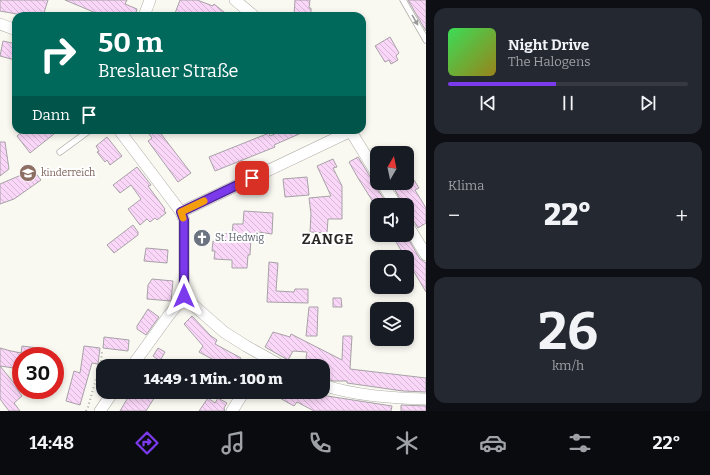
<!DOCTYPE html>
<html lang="de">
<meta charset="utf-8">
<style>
:root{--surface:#171b24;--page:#242831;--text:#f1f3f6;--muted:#9ea1a6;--line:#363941;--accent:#7c3aed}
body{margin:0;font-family:Bitter,serif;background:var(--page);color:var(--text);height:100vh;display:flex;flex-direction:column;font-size:15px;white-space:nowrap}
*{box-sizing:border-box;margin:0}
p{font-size:13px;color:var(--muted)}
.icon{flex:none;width:22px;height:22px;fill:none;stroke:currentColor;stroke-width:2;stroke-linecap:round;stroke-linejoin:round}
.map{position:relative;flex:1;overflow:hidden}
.panel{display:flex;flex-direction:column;gap:8px;padding:8px;background:#0d0f14;width:284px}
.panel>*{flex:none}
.banner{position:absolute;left:12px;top:12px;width:354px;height:122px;border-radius:12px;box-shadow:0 2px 6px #0003;background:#00695c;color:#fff;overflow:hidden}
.needle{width:26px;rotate:9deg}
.buttons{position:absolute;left:370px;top:146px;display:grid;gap:8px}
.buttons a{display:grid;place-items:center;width:44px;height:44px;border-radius:8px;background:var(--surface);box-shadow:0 2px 6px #0003;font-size:20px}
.speed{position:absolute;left:12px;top:347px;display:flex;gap:8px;font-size:20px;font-weight:700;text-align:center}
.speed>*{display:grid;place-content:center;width:52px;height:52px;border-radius:50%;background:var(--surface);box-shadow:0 2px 6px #0003;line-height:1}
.speed .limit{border:6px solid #d22;background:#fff;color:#111}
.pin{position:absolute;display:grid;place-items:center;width:34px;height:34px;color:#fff;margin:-17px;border-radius:8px;box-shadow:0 2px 6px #0006}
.me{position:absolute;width:44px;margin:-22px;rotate:0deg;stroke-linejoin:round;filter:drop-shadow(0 0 3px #0008)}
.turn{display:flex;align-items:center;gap:14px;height:84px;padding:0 20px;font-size:18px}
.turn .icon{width:52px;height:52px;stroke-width:2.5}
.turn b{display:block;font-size:28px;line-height:34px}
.then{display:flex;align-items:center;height:38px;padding:0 20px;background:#0003;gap:8px;font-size:15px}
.big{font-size:30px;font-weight:800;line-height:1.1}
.panel .card{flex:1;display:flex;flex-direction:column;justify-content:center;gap:6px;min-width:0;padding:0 14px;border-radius:12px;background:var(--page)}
.panel .dial{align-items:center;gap:0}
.dial b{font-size:52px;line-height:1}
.song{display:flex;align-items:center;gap:12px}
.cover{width:48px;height:48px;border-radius:6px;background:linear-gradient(135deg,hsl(130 70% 55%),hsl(50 70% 35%))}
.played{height:4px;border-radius:2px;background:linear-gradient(90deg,var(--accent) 45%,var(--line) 45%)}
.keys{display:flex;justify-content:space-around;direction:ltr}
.heat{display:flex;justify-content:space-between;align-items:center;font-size:22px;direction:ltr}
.trip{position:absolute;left:96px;top:359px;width:234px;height:40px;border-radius:12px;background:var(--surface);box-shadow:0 2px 6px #0003;font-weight:800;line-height:40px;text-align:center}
.tab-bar{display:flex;height:64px;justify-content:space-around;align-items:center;background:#090b0e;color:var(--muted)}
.tab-bar .icon{width:28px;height:28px}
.tab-bar .active{color:var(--accent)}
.tab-bar b{font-size:18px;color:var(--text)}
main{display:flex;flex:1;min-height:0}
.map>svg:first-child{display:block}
.building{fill:url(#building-back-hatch);stroke:#a7a2a7}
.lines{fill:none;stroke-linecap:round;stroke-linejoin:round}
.lane-casing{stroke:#afada7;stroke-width:7}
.street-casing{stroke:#afada7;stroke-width:12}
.path{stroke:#a7a6a1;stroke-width:2;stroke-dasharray:1 3;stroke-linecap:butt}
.lane{stroke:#fff;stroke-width:5.5}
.street{stroke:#fff;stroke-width:11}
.oneway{fill:#9d9c9c}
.route-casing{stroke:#51269a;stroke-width:10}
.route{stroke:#7c3aed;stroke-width:7}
.slow{stroke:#f59e0b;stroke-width:7}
.labels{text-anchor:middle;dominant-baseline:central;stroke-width:4;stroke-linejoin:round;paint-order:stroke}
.education-label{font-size:10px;fill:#785e54;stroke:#fff;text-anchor:start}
.worship-label{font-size:10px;fill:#5b616d;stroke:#fff;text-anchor:start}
.district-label{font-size:14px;font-weight:bold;letter-spacing:1px;fill:#2a2925;stroke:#fff}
</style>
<main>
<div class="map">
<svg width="426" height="411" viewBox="0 0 426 411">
<defs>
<pattern id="building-back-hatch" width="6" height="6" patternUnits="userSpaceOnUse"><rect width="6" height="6" fill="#fad6f8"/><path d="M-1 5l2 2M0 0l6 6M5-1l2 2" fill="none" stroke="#d6b8d4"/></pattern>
</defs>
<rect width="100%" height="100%" fill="#f9f8f1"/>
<g class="building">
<polygon points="0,0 48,0 43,16 28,16 0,11"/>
<polygon points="65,0 127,0 125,4 137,9 135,16 103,16"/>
<polygon points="180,0 197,0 213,6 214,4 229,16 174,16"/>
<polygon points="295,0 310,0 309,8 311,8 311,16 294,16"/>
<polygon points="408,0 426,0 426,31"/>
<polygon points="390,37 399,53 396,56 398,60 391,64 389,60 385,62 375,46"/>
<polygon points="3,41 16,44 15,60 0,56"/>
<polygon points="24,130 59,130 30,153 17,136"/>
<polygon points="156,130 158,130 191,173 178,182 148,141 152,138 149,134"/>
<polygon points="283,130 308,130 274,145 275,147 215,171 209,157 269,133 270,136"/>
<polygon points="107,137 122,156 110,165 107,160 105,162 97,152 99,151 96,146"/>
<polygon points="0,142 5,142 9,169 0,176"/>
<polygon points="358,157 371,178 374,180 376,187 388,205 375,205 358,178 349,162"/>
<polygon points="333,159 337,167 333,168 342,186 342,219 328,219 327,233 310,232 311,214 309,198 331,196 317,166"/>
<polygon points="137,167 151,185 148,186 165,209 164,210 166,213 157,220 155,218 150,222 147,219 140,225 128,209 141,199 131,185 120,193 113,185"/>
<polygon points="407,169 419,188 415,190 426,208 426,223 418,228 413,220 407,217 407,205 403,205 393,186 398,183 407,183"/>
<polygon points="33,170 41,180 14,199 0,204 0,184"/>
<polygon points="307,177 309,195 285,197 283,179"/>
<polygon points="244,211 273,213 272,234 258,232 258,237 251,237 250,255 248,255 247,268 232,268 232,260 214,259 215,251 212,251 213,241 215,242 216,233 232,234 233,224 243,224"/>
<polygon points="133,225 138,232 138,235 114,253 107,245"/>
<polygon points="392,235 406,235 420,259 426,263 426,292 407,260 407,257 405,257"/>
<polygon points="146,248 168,250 167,263 144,261"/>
<polygon points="269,262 278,263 276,291 294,292 295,289 308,289 308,303 267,302"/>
<polygon points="152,279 173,281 171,301 147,299 148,285"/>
<polygon points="333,298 341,298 342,307 333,307"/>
<polygon points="309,307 318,307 317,336 306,336"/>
<polygon points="148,309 159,317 146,335 137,329 137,326"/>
<polygon points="192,316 211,336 217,340 215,344 241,358 236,366 225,366 199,352 203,346 184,324"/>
<polygon points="273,332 290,337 291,334 342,360 343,336 352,336 350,369 426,378 426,392 403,391 347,383 347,381 333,381 323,378 323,366 310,366 306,358 307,352 293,351 288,360 265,347"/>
<polygon points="104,337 129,340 128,351 103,348"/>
<polygon points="22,346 38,348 37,356 21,356 21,369 0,366 18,388 17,389 22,396 14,403 20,411 9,411 0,399 0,348 11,351 21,353"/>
<polygon points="84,346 100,348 98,364 92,363 80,405 66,401 74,371 80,373"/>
<polygon points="158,348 165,352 160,361 153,356"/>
<polygon points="144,392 158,392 146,411 120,411 130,394 136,399"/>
<polygon points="269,392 301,392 392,406 391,411 314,411 297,402 294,406"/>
<polygon points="208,398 215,403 218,398 227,403 224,408 225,411 199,411"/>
<polygon points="401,405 426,406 426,411 401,411"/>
</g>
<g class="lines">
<defs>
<g id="lane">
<polyline points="403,0 426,40"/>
<polyline points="60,152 90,130"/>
</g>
<g id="street">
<polyline points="235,0 254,16"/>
<polyline points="144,16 150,0"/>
<polyline points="0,24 16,30"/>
<polyline points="119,130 181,212 184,220 184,297 224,332 246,346 282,366"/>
<polyline points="350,130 377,174"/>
<polyline points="382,183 396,205"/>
<polyline points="181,212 351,131"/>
<polyline points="407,224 426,255"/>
<polyline points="132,366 169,315 184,297"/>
<path d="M323 385C356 396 392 398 426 399"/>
<polyline points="100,411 113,392"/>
<polyline points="232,411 244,392"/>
</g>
</defs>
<use href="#lane" class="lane-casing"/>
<use href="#street" class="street-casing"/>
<g class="path">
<polyline points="101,362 106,366"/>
<polyline points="86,411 88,407 101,362 102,352"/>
</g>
<use href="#lane" class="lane"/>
<use href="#street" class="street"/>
</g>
<defs><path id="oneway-solid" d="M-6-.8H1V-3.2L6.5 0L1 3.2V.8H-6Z"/></defs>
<use class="oneway" href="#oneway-solid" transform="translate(415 20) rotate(60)"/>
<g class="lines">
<defs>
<polyline id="route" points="184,296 184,220 181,212 252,178"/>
</defs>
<use href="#route" class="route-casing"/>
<use href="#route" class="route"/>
<polyline class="slow" points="183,218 181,212 204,201"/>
</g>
<defs>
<symbol id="school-disc" viewBox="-11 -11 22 22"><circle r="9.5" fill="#8d6e63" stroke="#fff"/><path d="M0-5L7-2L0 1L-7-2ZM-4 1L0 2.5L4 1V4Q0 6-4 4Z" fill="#fff"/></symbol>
<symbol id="church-disc" viewBox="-11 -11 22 22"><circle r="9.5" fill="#6b7280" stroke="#fff"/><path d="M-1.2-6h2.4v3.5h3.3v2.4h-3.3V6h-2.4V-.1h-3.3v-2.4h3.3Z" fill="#fff"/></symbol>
</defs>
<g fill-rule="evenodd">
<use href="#school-disc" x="18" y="163" width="20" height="20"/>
<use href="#church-disc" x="192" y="228" width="20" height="20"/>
</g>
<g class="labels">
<g class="education-label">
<text x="41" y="173">kinderreich</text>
</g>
<g class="worship-label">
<text x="215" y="238">St. Hedwig</text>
</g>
<g class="district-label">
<text x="328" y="239">ZANGE</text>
</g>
</g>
</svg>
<div class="buttons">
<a><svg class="needle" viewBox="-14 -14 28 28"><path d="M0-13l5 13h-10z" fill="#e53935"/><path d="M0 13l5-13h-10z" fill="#9ea1a6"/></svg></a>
<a><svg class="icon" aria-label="sound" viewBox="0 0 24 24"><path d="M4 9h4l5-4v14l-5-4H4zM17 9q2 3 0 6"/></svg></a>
<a><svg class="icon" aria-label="search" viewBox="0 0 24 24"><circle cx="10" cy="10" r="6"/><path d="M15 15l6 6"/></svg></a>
<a><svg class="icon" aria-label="layers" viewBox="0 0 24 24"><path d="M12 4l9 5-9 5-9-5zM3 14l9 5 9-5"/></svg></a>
</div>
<div class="speed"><div class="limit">30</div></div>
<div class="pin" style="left:252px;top:178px;background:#d93025"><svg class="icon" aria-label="arrive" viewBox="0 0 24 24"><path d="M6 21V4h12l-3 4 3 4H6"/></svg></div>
<svg class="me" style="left:184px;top:296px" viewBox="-20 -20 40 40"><path d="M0-17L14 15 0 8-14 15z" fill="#7c3aed" stroke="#fff" stroke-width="4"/></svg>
<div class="trip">14:49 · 1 Min. · 100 m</div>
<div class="banner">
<div class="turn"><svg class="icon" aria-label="right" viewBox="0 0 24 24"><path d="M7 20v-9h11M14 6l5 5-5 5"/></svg><div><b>50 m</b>Breslauer Straße</div></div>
<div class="then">Dann<svg class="icon" aria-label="arrive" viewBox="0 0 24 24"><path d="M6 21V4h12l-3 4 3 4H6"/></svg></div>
</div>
</div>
<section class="panel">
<div class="card">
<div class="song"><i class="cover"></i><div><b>Night Drive</b><p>The Halogens</p></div></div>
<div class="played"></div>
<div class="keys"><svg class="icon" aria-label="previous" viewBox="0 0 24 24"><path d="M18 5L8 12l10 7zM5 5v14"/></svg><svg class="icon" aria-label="pause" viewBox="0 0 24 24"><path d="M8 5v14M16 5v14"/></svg><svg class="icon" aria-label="next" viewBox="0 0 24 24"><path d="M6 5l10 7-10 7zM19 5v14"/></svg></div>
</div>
<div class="card"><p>Klima</p>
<div class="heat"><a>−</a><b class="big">22°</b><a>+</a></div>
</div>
<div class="card dial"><b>26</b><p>km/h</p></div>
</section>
</main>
<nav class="tab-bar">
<b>14:48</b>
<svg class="icon active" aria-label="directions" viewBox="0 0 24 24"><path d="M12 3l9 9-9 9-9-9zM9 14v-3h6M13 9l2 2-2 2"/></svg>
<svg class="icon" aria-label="music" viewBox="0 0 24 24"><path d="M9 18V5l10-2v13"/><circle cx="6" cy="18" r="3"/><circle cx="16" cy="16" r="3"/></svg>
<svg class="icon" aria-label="phone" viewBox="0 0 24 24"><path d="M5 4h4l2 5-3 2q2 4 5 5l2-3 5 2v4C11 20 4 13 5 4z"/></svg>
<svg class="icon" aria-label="climate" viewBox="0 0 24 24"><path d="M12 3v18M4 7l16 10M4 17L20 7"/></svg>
<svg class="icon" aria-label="car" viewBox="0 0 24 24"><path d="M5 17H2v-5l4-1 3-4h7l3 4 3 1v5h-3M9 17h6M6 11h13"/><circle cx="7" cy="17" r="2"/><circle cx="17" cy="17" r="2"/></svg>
<svg class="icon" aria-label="filters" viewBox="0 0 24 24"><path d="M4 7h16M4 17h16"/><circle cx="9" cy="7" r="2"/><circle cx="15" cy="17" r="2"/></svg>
<b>22°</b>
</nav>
